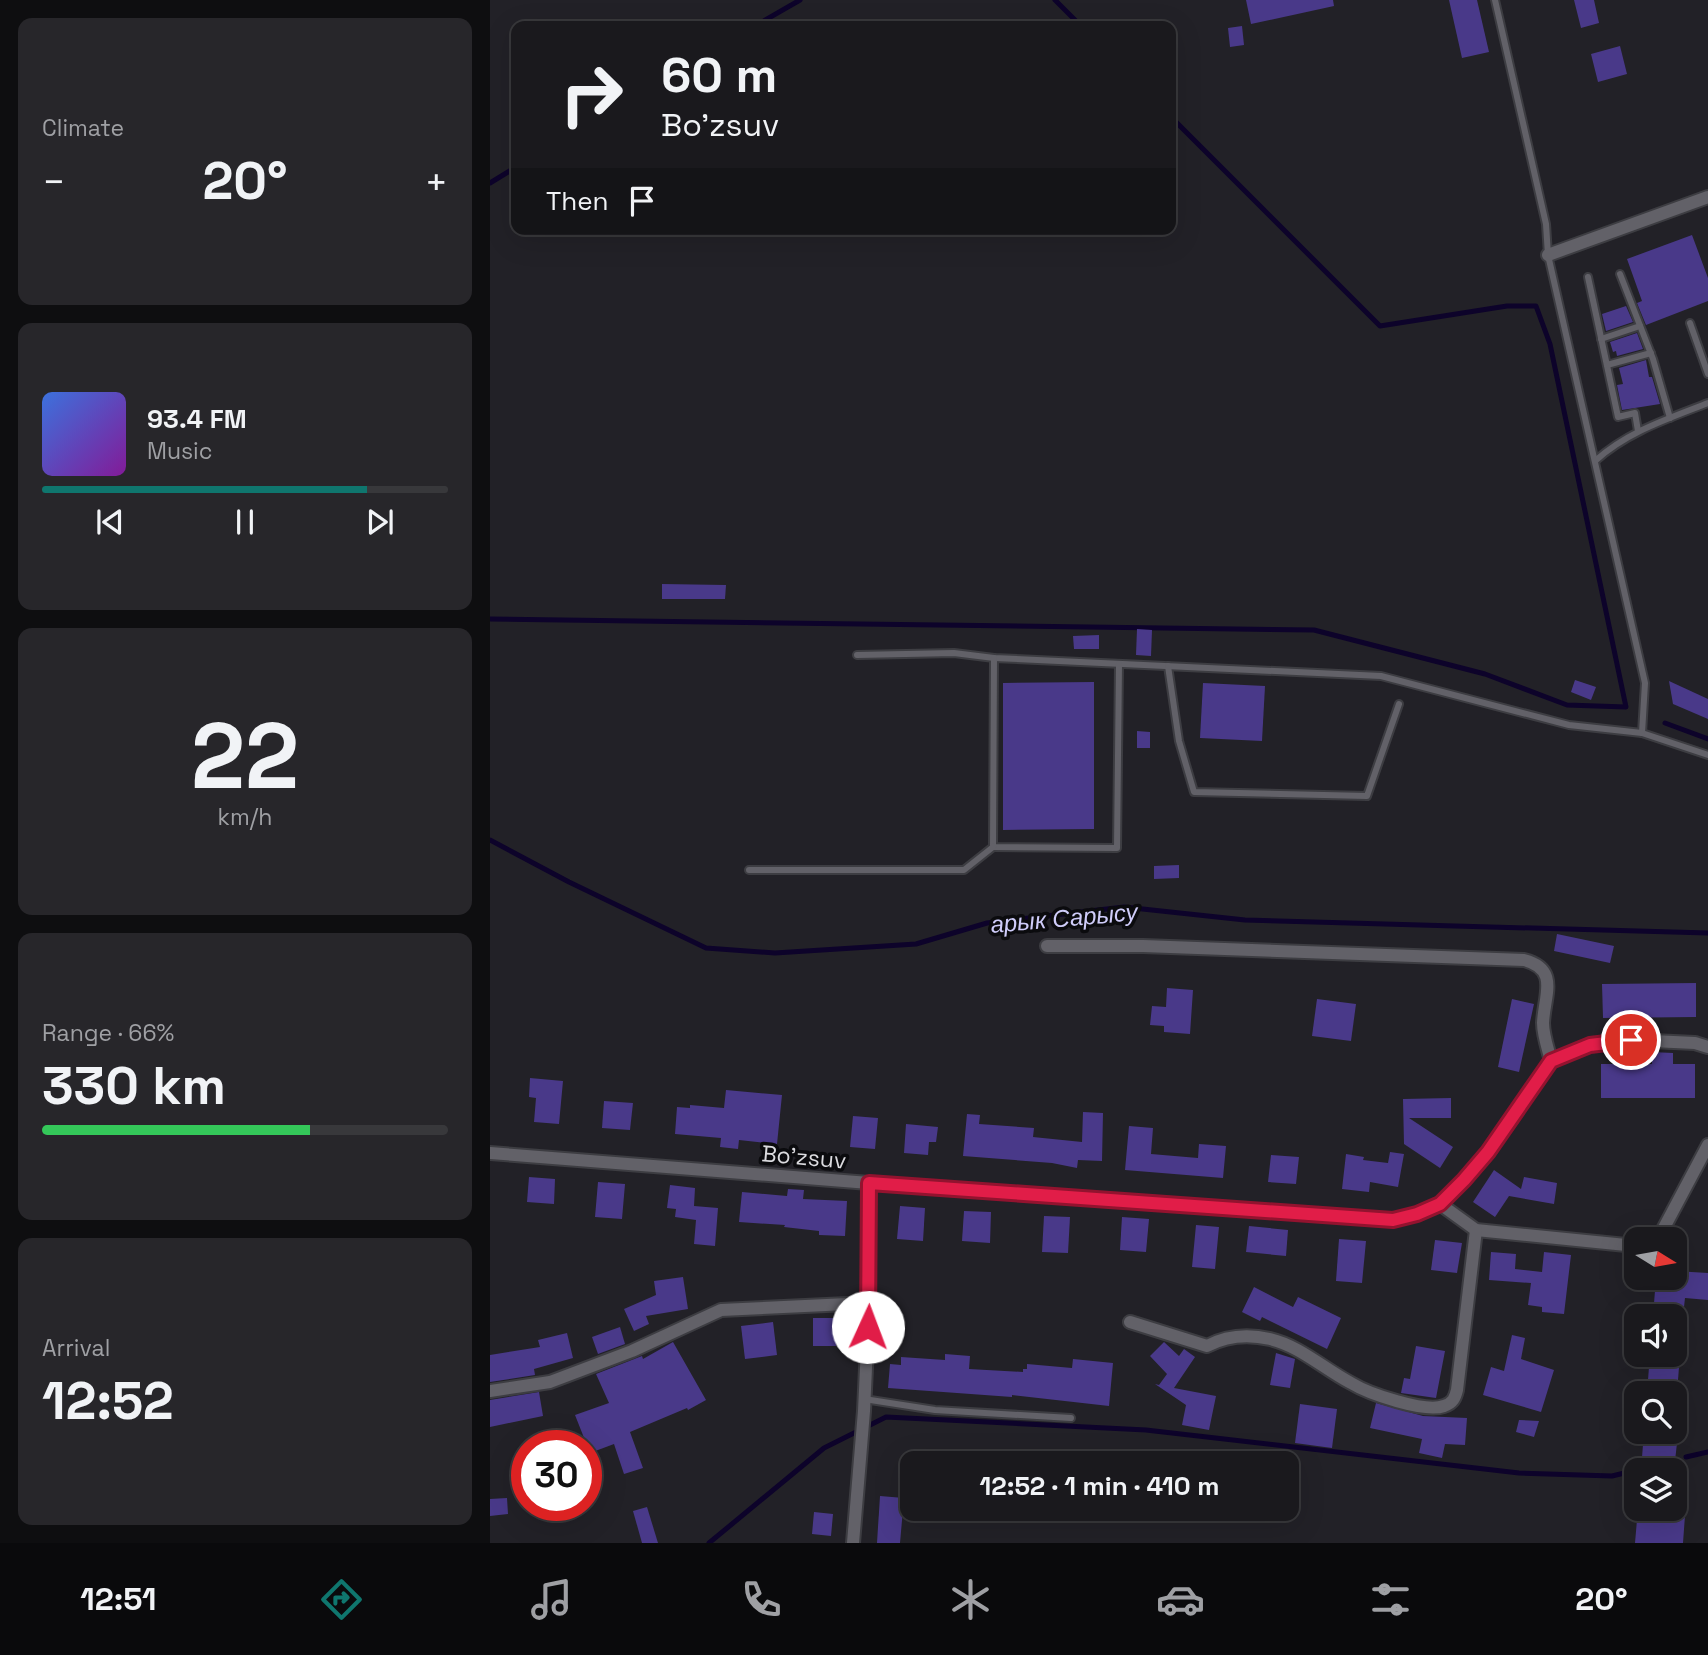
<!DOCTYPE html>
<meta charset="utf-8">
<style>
:root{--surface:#1a191d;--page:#27262a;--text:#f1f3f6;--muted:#9fa0a4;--line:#38383b;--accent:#0f766e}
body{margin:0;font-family:"Space Grotesk",sans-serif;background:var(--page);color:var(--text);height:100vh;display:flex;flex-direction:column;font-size:26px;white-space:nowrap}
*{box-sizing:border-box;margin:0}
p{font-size:23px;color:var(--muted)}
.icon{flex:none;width:38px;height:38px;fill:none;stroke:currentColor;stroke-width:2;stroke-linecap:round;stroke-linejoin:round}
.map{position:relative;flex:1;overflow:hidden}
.details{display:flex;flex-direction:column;gap:18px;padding:18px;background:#0e0e10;width:490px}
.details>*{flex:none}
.hud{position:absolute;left:21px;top:21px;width:665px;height:214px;border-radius:14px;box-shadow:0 7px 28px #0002,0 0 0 2px var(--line);background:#1a191d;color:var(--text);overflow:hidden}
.needle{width:46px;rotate:101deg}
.buttons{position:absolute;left:1134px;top:1227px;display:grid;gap:14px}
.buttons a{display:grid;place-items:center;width:63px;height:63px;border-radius:14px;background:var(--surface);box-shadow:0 7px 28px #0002,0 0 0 2px var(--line);font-size:35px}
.speed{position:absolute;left:21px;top:1430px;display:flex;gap:14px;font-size:35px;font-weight:700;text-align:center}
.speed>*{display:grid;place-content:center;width:91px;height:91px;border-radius:50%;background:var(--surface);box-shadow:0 7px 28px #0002,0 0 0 2px var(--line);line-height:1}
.speed .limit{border:10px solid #d22;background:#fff;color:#111}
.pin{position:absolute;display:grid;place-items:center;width:60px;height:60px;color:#fff;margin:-30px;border:4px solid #fff;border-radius:50%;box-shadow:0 2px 7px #0007}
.me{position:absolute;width:77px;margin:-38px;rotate:2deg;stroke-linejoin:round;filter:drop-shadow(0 0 5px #0008)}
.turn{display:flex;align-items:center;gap:24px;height:147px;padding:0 35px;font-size:32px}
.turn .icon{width:91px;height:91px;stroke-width:2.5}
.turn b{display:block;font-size:49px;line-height:60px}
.then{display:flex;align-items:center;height:66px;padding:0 35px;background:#0003;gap:14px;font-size:26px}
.big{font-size:52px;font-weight:700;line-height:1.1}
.details .card{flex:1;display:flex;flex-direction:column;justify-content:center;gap:10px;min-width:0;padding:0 24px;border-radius:14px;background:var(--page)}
.details .dial{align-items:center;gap:0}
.dial b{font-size:91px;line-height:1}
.song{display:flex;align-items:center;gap:21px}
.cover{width:84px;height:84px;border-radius:10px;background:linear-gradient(135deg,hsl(220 70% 55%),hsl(290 70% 35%))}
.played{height:7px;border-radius:4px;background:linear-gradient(90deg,var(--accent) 80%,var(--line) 80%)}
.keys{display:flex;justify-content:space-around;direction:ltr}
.heat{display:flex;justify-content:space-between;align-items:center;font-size:38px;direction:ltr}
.charge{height:10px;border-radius:5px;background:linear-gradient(90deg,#34c759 66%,var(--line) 0)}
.trip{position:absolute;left:410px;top:1451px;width:399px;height:70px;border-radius:14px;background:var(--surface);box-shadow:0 7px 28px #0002,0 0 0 2px var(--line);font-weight:700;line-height:70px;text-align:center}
.dock{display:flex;height:112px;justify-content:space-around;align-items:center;background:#0a0a0c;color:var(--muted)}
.dock .icon{width:49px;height:49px}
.dock .on{color:var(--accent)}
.dock b{font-size:32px;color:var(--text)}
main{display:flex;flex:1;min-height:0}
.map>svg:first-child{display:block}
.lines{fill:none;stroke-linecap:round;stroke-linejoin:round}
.stream{stroke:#0d032a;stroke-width:5}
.building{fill:#493989}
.lane-casing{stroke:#3d3d42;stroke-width:10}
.street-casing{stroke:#3d3d42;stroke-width:16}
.lane{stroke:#626168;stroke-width:6}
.street{stroke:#626168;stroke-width:12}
.route-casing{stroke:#92132f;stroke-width:18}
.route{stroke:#e11d48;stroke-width:12}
.labels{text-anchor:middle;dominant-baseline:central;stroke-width:7;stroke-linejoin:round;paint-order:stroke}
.street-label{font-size:23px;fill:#dbdbdf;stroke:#0b0b0e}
.water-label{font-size:24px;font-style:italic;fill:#cfccf9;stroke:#0b0b0e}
</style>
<main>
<section class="details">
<div class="card"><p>Climate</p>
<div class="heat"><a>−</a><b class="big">20°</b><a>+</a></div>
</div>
<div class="card">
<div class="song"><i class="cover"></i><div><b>93.4 FM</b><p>Music</p></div></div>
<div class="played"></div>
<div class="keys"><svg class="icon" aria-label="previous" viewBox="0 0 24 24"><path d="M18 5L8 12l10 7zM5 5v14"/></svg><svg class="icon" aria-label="pause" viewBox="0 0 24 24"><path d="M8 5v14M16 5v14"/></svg><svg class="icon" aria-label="next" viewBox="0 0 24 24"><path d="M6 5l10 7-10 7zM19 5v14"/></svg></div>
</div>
<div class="card dial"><b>22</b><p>km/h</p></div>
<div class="card"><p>Range · 66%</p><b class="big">330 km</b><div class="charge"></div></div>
<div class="card"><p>Arrival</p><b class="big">12:52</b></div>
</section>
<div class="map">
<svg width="1218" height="1543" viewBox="0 0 1218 1543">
<rect width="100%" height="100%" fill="#222127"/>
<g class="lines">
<g class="stream">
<polyline points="565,0 591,26"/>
<polyline points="265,26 310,0"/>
<polyline points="0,183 26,167"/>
<polyline points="0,619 824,630 995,674 1077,705 1136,707 1060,344 1046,306 1017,306 890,326 681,117"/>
<polyline points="1175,723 1218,739"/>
<polyline points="0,840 79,882 216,948 285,953 426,944 497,923 634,907 755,920 1218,933"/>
<polyline points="1196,1457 1218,1452"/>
<polyline points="219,1543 334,1448 396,1417 656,1430 1029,1473 1122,1476 1147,1470"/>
</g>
</g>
<g class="building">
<polygon points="756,0 843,0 844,6 761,24"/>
<polygon points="959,0 987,0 999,52 972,58"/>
<polygon points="1084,0 1104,0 1109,23 1091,28"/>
<polygon points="752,26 754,45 740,47 738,28"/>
<polygon points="1130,46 1137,74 1108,82 1101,54"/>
<polygon points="1202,235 1218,278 1218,301 1156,325 1147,303 1152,301 1137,259"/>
<polygon points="1136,306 1143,322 1116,331 1112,314"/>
<polygon points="1147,333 1153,349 1127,356 1126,351 1123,352 1120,342"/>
<polygon points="1156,360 1159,377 1162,377 1170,404 1132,410 1127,385 1133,384 1129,368"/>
<polygon points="172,584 236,585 235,599 172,599"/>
<polygon points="647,629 662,630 661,656 646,655"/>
<polygon points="609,635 609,649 584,649 583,636"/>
<polygon points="1085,680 1106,687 1101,700 1081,692"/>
<polygon points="1179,681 1218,699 1218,719 1183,704"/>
<polygon points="604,682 604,829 513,830 513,683"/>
<polygon points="713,683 775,686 772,741 710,738"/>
<polygon points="647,731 660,732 660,748 647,748"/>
<polygon points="689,865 689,878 664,879 664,866"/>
<polygon points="1067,934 1124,946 1120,963 1064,951"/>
<polygon points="1206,983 1206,1017 1113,1018 1112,984"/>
<polygon points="677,988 703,990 700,1034 674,1032 674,1026 660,1025 662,1006 676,1007"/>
<polygon points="827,999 866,1004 861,1041 822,1036"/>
<polygon points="1022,999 1044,1004 1029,1072 1008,1067"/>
<polygon points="1162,1052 1183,1053 1183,1064 1205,1064 1205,1098 1111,1098 1111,1064 1162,1064"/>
<polygon points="40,1078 73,1081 69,1124 44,1122 46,1098 39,1097"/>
<polygon points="236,1090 292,1095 287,1144 249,1140 248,1149 230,1147 231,1138 185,1134 187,1107 200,1108 200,1105 234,1108"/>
<polygon points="961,1098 961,1118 919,1118 963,1147 950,1168 914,1144 913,1099"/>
<polygon points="114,1101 143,1103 140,1130 112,1128"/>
<polygon points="593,1112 613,1113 612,1161 588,1160 587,1168 562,1163 473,1156 477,1114 490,1115 489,1124 544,1128 543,1137 592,1142"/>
<polygon points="363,1116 388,1118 385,1149 360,1147"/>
<polygon points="416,1124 448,1127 446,1142 439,1142 438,1155 414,1153"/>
<polygon points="639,1126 663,1128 661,1154 708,1158 709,1144 736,1146 733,1178 635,1170"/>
<polygon points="900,1152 914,1154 908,1187 880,1182 879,1192 852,1189 856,1154 874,1157 873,1160 898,1163"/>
<polygon points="781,1155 809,1157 806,1184 778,1182"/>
<polygon points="1004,1170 1031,1189 1034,1177 1067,1183 1064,1204 1019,1196 1005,1217 983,1202"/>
<polygon points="39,1177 65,1179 64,1204 37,1202"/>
<polygon points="108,1182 135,1184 132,1219 105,1217"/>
<polygon points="180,1185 205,1188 204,1206 228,1208 225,1246 204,1244 206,1220 185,1217 186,1209 177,1208"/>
<polygon points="298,1189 314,1190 313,1199 357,1201 355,1236 329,1235 329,1231 294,1227 295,1225 249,1222 252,1192 297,1196"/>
<polygon points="410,1206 435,1208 433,1241 407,1239"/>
<polygon points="474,1211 501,1212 500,1243 472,1241"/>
<polygon points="554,1216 580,1217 578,1253 552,1252"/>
<polygon points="632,1217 659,1219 656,1252 630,1250"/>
<polygon points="706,1225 729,1227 725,1269 702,1267"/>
<polygon points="759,1226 798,1230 796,1256 756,1252"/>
<polygon points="849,1239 876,1241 872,1283 846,1281"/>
<polygon points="945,1240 972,1243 967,1273 941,1270"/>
<polygon points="1001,1252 1026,1254 1025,1269 1052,1272 1054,1252 1081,1255 1074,1314 1052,1312 1052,1307 1038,1305 1041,1283 999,1280"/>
<polygon points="1185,1271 1218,1273 1218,1300 1195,1298 1193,1316 1163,1316 1166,1278 1185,1278"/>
<polygon points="193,1277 198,1309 156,1316 159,1324 144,1331 134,1309 166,1295 164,1281"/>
<polygon points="764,1287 803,1307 808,1297 851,1318 837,1349 772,1317 770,1321 752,1312"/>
<rect x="323" y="1318" width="23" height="28"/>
<polygon points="283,1322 287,1355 255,1359 251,1326"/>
<polygon points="130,1327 135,1344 108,1354 102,1337"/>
<polygon points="77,1333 83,1358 44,1369 45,1375 0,1382 0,1355 50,1347 48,1340"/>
<polygon points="1022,1335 1035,1338 1031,1359 1064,1370 1051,1412 993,1395 1001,1367 1014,1371"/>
<polygon points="183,1342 216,1400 198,1410 197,1408 140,1432 153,1468 134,1474 124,1444 100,1453 85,1415 119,1403 106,1374 152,1356 153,1359"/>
<polygon points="674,1342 689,1356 694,1349 705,1357 684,1388 726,1396 719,1430 692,1425 696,1405 665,1384 669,1385 677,1374 660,1356"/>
<polygon points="926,1346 955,1351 946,1398 911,1393 914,1378 920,1379"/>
<polygon points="786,1353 805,1359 800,1388 780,1385"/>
<polygon points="455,1354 480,1356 479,1369 533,1372 533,1369 537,1369 537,1364 582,1368 583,1359 623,1363 619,1406 522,1395 522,1397 398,1388 400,1364 411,1365 411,1357 455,1360"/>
<polygon points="1160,1354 1190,1354 1187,1393 1157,1393"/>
<polygon points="49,1392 53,1416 0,1427 0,1400"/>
<polygon points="886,1403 933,1416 977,1418 975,1445 955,1444 952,1458 929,1453 932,1439 880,1428"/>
<polygon points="810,1404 847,1409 842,1448 805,1443"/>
<polygon points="1029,1420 1049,1421 1044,1437 1026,1432"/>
<polygon points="1154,1432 1184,1432 1183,1442 1187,1443 1184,1470 1151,1470"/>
<polygon points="1185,1487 1197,1488 1193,1543 1145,1543 1148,1508 1185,1508"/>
<polygon points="390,1496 414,1498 410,1543 387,1543"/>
<polygon points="17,1498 18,1514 0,1516 0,1499"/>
<polygon points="157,1507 168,1543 152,1543 143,1511"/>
<polygon points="324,1512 343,1514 341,1536 322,1534"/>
</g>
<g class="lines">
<defs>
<g id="lane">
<polyline points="1005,0 1056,224 1058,255 1155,683 1152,733 1218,755"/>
<polyline points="1130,274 1163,359 1180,418"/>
<polyline points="1098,277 1128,417 1145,413 1148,431"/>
<polyline points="1200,323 1218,374"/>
<polyline points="1111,339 1150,326"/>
<polyline points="1117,365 1161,353"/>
<path d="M1105 461C1137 432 1177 419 1218 403"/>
<polyline points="367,655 464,653 504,658 891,676 1079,725 1152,733"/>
<polyline points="504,658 503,847 627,848 629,664"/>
<polyline points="678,666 689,741 704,792 877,796 909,704"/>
<polyline points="259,870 474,870 503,847"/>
<polyline points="374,1399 445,1410 581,1418"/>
</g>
<g id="street">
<polyline points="1058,255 1218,197"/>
<path d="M557 946H653L1034 960C1070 969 1054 996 1053 1023 1053 1035 1058 1049 1061 1061"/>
<polyline points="0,1153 379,1183 903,1220 927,1214 950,1204 974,1180 998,1152 1061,1061 1100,1045 1141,1040 1205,1043 1218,1047"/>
<polyline points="950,1204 986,1230 1146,1246"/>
<polyline points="1168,1239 1218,1145"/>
<path d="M640 1322 717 1346C736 1336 758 1334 780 1339 810 1346 834 1369 861 1383 879 1394 935 1413 954 1406 963 1403 965 1398 967 1390L986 1230"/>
<polyline points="0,1391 60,1382 142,1351 231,1310 379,1303"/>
<polyline points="363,1543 374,1411 379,1303 379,1183"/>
</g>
</defs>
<use href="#lane" class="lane-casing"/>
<use href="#street" class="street-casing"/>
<use href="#lane" class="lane"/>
<use href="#street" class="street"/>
</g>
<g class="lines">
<defs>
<polyline id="route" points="378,1327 379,1183 903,1220 927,1214 950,1204 974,1180 998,1152 1061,1061 1100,1045 1141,1040"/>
</defs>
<use href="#route" class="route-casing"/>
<use href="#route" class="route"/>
</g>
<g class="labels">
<g class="street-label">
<text transform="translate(314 1157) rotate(5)">Bo'zsuv</text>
</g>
<g class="water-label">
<text transform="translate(574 918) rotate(-5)">арык Сарысу</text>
</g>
</g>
</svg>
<div class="buttons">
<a><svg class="needle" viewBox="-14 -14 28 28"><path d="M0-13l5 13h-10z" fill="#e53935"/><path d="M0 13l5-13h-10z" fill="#9fa0a4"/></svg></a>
<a><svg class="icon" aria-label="sound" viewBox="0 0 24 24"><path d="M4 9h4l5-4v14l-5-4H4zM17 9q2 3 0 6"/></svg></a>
<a><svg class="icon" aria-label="search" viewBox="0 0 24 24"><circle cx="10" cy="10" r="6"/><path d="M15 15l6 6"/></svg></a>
<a><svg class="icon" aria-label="layers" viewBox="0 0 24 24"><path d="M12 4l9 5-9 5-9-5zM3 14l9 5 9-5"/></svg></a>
</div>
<div class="speed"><div class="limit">30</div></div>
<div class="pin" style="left:1141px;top:1040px;background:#d93025"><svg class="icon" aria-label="arrive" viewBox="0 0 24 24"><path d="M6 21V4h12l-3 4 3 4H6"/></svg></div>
<svg class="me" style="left:378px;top:1327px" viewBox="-20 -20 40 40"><circle r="19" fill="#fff"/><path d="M0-13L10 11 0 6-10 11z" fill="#e11d48"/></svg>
<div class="trip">12:52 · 1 min · 410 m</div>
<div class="hud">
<div class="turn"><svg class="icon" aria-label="right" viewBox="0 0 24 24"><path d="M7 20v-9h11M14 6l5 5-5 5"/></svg><div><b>60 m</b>Bo'zsuv</div></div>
<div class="then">Then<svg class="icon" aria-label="arrive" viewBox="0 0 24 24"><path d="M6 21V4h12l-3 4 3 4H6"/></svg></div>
</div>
</div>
</main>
<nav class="dock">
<b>12:51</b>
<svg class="icon on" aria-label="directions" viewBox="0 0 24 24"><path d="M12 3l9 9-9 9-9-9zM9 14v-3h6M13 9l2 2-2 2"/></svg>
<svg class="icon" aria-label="music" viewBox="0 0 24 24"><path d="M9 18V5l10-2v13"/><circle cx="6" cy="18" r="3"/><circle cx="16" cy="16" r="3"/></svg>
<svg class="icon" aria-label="phone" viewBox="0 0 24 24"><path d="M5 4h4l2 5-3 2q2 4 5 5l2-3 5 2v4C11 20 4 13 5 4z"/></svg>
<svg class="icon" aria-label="climate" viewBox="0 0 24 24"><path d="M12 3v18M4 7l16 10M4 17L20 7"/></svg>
<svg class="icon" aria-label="car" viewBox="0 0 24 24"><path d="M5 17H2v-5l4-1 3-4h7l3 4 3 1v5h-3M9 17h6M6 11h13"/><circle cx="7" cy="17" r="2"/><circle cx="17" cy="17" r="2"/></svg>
<svg class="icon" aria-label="filters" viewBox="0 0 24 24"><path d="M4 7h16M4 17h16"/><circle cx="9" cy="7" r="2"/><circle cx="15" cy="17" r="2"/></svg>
<b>20°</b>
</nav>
